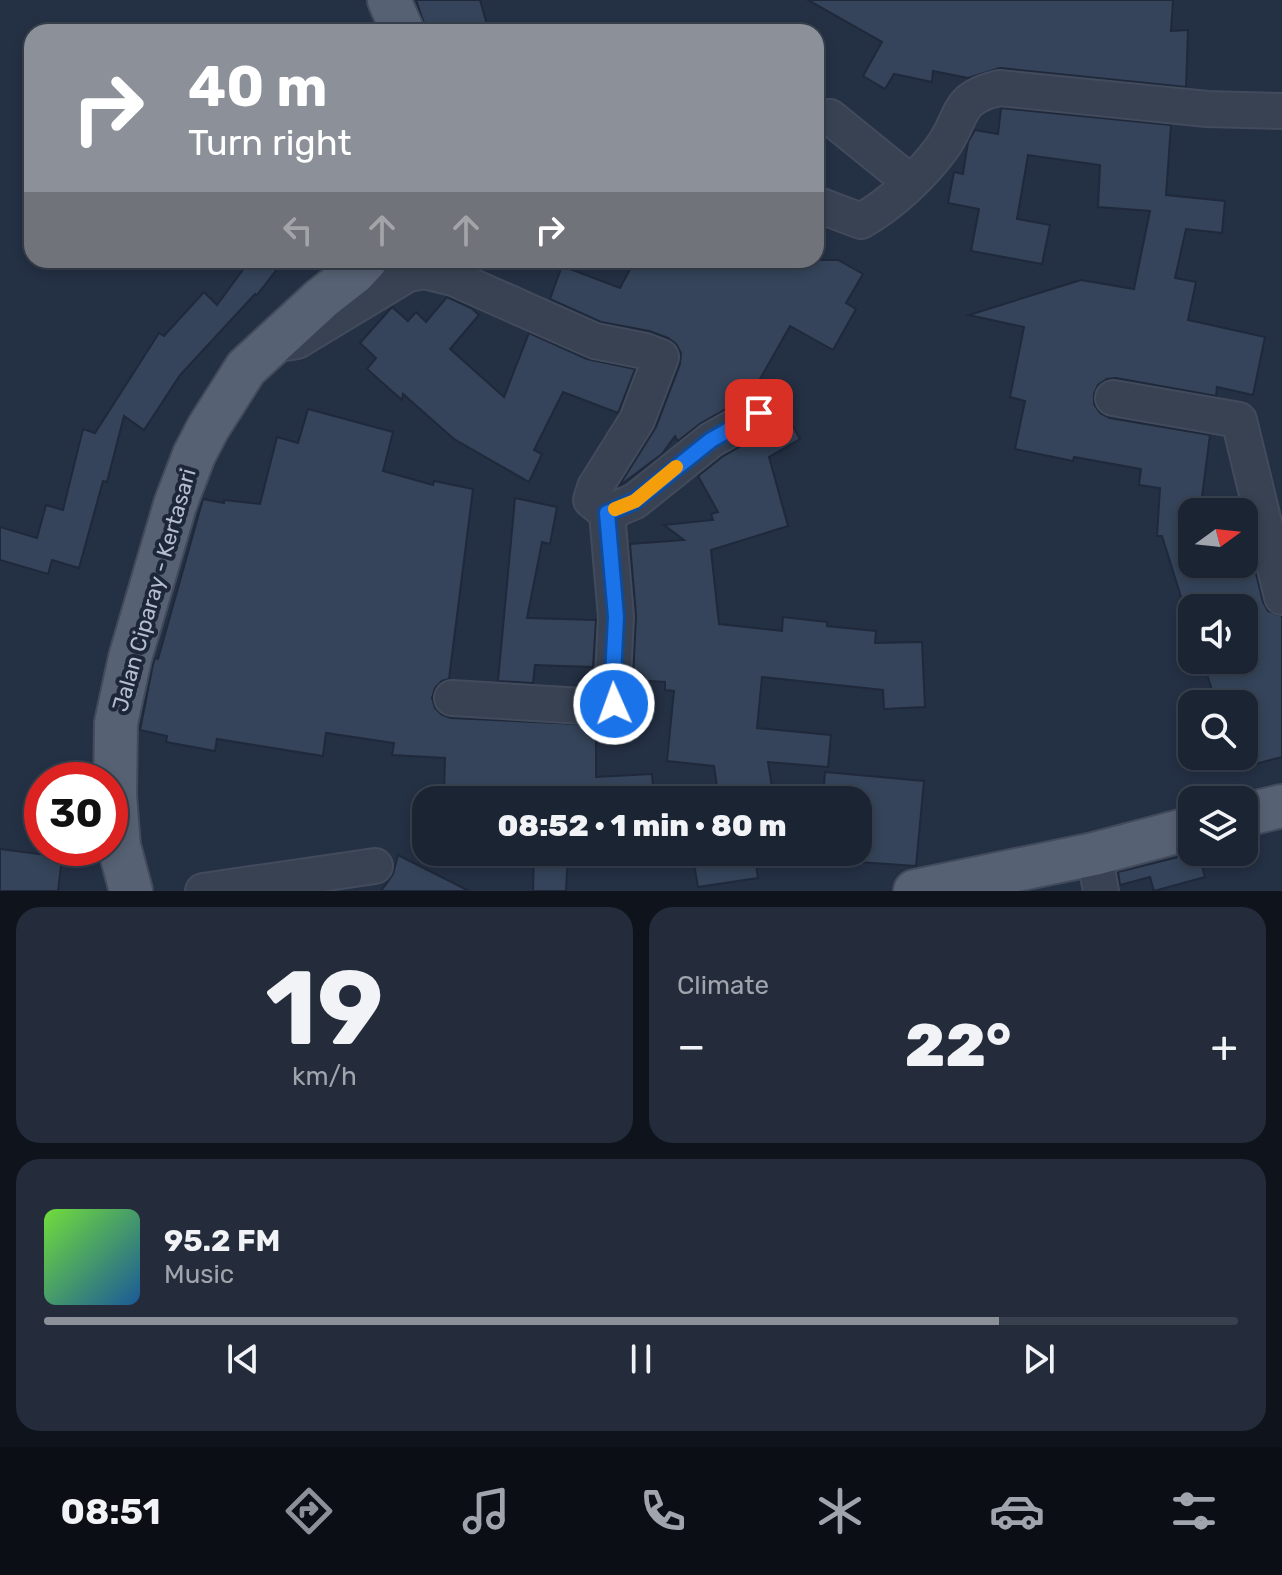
<!DOCTYPE html>
<meta charset="utf-8">
<style>
:root{--surface:#1b2433;--page:#242c3b;--text:#f1f3f6;--muted:#a0a4ac;--line:#39414e;--accent:#8c9099}
body{margin:0;font-family:Rubik,sans-serif;background:var(--page);color:var(--text);height:100vh;display:flex;flex-direction:column;font-size:30px;white-space:nowrap}
*{box-sizing:border-box;margin:0}
p{font-size:26px;color:var(--muted)}
.icon{flex:none;width:44px;height:44px;fill:none;stroke:currentColor;stroke-width:2;stroke-linecap:round;stroke-linejoin:round}
.map{position:relative;height:891px;overflow:hidden}
.details{display:flex;flex-direction:column;gap:16px;padding:16px;background:#0f141c;flex:1}
.details>*{flex:none}
.top-card{position:absolute;left:24px;top:24px;width:800px;height:244px;border-radius:24px;box-shadow:0 4px 12px #0003,0 0 0 2px var(--line);background:#8c9099;color:#fff;overflow:hidden}
.needle{width:52px;rotate:75deg}
.controls{position:absolute;left:1178px;top:498px;display:grid;gap:16px}
.controls a{display:grid;place-items:center;width:80px;height:80px;border-radius:16px;background:var(--surface);box-shadow:0 4px 12px #0003,0 0 0 2px var(--line);font-size:40px}
.speed{position:absolute;left:24px;top:762px;display:flex;gap:16px;font-size:40px;font-weight:700;text-align:center}
.speed>*{display:grid;place-content:center;width:104px;height:104px;border-radius:50%;background:var(--surface);box-shadow:0 4px 12px #0003,0 0 0 2px var(--line);line-height:1}
.speed .limit{border:12px solid #d22;background:#fff;color:#111}
.pin{position:absolute;display:grid;place-items:center;width:68px;height:68px;color:#fff;margin:-34px;border-radius:16px;box-shadow:0 4px 12px #0006}
.me{position:absolute;width:88px;margin:-44px;rotate:358deg;stroke-linejoin:round;filter:drop-shadow(0 0 6px #0008)}
.turn{display:flex;align-items:center;gap:28px;height:168px;padding:0 32px;font-size:36px}
.turn .icon{width:104px;height:104px;stroke-width:2.5}
.turn b{display:block;font-size:56px;line-height:68px}
.lanes{display:flex;align-items:center;height:76px;padding:0 32px;background:#0003;justify-content:center;gap:40px;direction:ltr}
.lanes .off{opacity:.35}
.big{font-size:60px;font-weight:800;line-height:1.1}
.details .card{flex:1;display:flex;flex-direction:column;justify-content:center;gap:12px;min-width:0;padding:0 28px;border-radius:24px;background:var(--page)}
.details .dial{align-items:center;gap:0}
.dial b{font-size:104px;line-height:1}
.song{display:flex;align-items:center;gap:24px}
.cover{width:96px;height:96px;border-radius:12px;background:linear-gradient(135deg,hsl(100 70% 55%),hsl(210 70% 35%))}
.played{height:8px;border-radius:4px;background:linear-gradient(90deg,var(--accent) 80%,var(--line) 80%)}
.keys{display:flex;justify-content:space-around;direction:ltr}
.heat{display:flex;justify-content:space-between;align-items:center;font-size:44px;direction:ltr}
.details .tiles{flex:1;display:grid;gap:16px;grid-template-columns:1fr 1fr}
.card:last-child{grid-column:span 2}
.trip{position:absolute;left:412px;top:786px;width:460px;height:80px;border-radius:24px;background:var(--surface);box-shadow:0 4px 12px #0003,0 0 0 2px var(--line);font-weight:800;line-height:80px;text-align:center}
.dock{display:flex;height:128px;justify-content:space-around;align-items:center;background:#0b0e14;color:var(--muted)}
.dock .icon{width:56px;height:56px}
.dock .selected{color:var(--accent)}
.dock b{font-size:36px;color:var(--text)}
.map>svg:first-child{display:block}
.building{fill:#35445a;stroke:#1f293b;stroke-width:2}
.lines{fill:none;stroke-linecap:round;stroke-linejoin:round}
.minor-casing{stroke:#424b5c;stroke-width:38}
.major-casing{stroke:#424b5c;stroke-width:46}
.minor{stroke:#384253;stroke-width:34}
.major{stroke:#566173;stroke-width:42}
.route-casing{stroke:#114b97;stroke-width:20}
.route{stroke:#1a73e8;stroke-width:14}
.slow{stroke:#f59e0b;stroke-width:14}
.labels{text-anchor:middle;dominant-baseline:central;stroke-width:8;stroke-linejoin:round;paint-order:stroke}
.street-label{font-size:22px;fill:#b5becd;stroke:#1d2739}
</style>
<div class="map">
<svg width="1282" height="891" viewBox="0 0 1282 891">
<rect width="100%" height="100%" fill="#243044"/>
<g class="building">
<polygon points="416,0 480,0 489,32 427,32"/>
<polygon points="808,0 1173,0 1171,31 1188,30 1186,87 1000,68 968,78 933,71 932,82 894,74 885,89 863,76 882,42"/>
<polygon points="1001,108 1171,125 1166,195 1225,201 1222,233 1186,229 1175,278 1196,282 1188,320 1265,337 1253,395 1217,387 1216,396 1116,378 1107,379 1098,385 1094,394 1094,404 1100,413 1110,418 1210,435 1200,512 1192,512 1192,564 1244,564 1244,525 1263,602 1268,611 1282,616 1282,757 1244,767 1244,704 1216,704 1203,660 1244,660 1244,608 1192,608 1192,612 1186,613 1162,536 1157,536 1160,488 1139,485 1141,469 1074,457 1073,461 1015,449 1025,401 1010,397 1024,327 969,315 1081,280 1134,289 1150,211 1098,207 1100,165 1028,155 1017,219 1050,225 1042,264 971,251 979,209 948,203 954,172 963,174 968,142 975,130 998,134"/>
<polygon points="250,260 284,260 257,295 255,294 180,375 144,430 124,416 107,482 103,481 79,568 52,560 48,574 0,560 0,527 37,538 46,505 63,510 83,429 95,433 159,333 164,336 204,292 217,305"/>
<polygon points="635,260 838,260 863,274 846,303 856,309 833,350 790,326 751,395 701,423 678,441 675,436 662,454 619,486 656,427 680,364 681,353 676,344 668,338 649,331 601,322 550,299 562,266 620,288"/>
<polygon points="447,297 471,308 479,315 450,349 504,397 529,333 587,359 635,369 618,413 563,392 534,450 542,454 529,482 454,439 403,394 402,400 367,369 376,358 360,343 392,307 408,321 416,312 426,322"/>
<polygon points="308,409 393,432 383,471 433,485 434,481 473,489 449,679 442,681 435,688 432,698 435,708 442,715 451,718 596,725 596,777 652,774 654,800 563,800 562,793 548,793 547,799 444,793 445,758 392,755 394,743 326,733 323,756 217,739 215,751 166,742 167,736 140,730 153,664 155,658 158,659 203,499 224,503 224,500 260,504 277,437 298,443"/>
<polygon points="785,412 800,439 769,457 788,526 711,550 719,624 782,631 783,617 827,622 827,626 876,631 875,643 922,642 925,707 884,709 883,690 762,677 757,728 831,735 828,767 768,762 774,800 719,800 714,766 667,761 674,691 665,690 665,682 633,680 636,615 630,544 684,540 664,525 713,520 711,514 718,512 698,476 722,457 769,430 776,424 778,416"/>
<polygon points="515,498 557,507 550,544 542,542 527,618 596,620 593,667 535,665 533,683 498,681"/>
<polygon points="825,772 924,781 916,866 858,862 858,800 823,800"/>
<polygon points="0,849 62,857 58,891 0,891"/>
<polygon points="534,852 568,852 566,891 533,891"/>
<polygon points="692,852 754,852 758,878 698,887"/>
<polygon points="1198,852 1205,877 1154,891 1150,877 1120,885 1118,872"/>
<polygon points="398,855 469,891 381,891 393,874"/>
</g>
<g class="lines">
<defs>
<g id="minor">
<polyline points="830,117 910,182"/>
<path d="M816 204 861 221C891 204 921 176 941 149 965 117 953 99 999 88L1207 109 1282 111"/>
<polyline points="279,344 297,341 408,274 424,271 453,278 595,341 645,351 661,357 637,420 595,487 591,500 607,513 635,501 711,440 759,413"/>
<polyline points="1113,398 1239,420 1282,597"/>
<polyline points="452,698 583,706 614,704 613,676 616,617 607,513"/>
<polyline points="1094,854 1101,891"/>
<polyline points="203,891 375,866"/>
</g>
<g id="major">
<polyline points="389,0 403,32"/>
<polyline points="1244,815 1282,806"/>
<polyline points="131,891 119,846 115,796 116,723 130,658 175,505 194,455 208,428 246,368 322,298 354,273 366,260"/>
<polyline points="915,891 1094,854 1192,828"/>
</g>
</defs>
<use href="#minor" class="minor-casing"/>
<use href="#major" class="major-casing"/>
<use href="#minor" class="minor"/>
<use href="#major" class="major"/>
</g>
<g class="lines">
<defs>
<polyline id="route" points="614,704 613,676 616,617 607,513 635,501 711,440 759,413"/>
</defs>
<use href="#route" class="route-casing"/>
<use href="#route" class="route"/>
<polyline class="slow" points="615,509 635,501 676,467"/>
</g>
<g class="labels">
<g class="street-label">
<text transform="translate(154 590) rotate(-74)">Jalan Ciparay - Kertasari</text>
</g>
</g>
</svg>
<div class="controls">
<a><svg class="needle" viewBox="-14 -14 28 28"><path d="M0-13l5 13h-10z" fill="#e53935"/><path d="M0 13l5-13h-10z" fill="#a0a4ac"/></svg></a>
<a><svg class="icon" aria-label="sound" viewBox="0 0 24 24"><path d="M4 9h4l5-4v14l-5-4H4zM17 9q2 3 0 6"/></svg></a>
<a><svg class="icon" aria-label="search" viewBox="0 0 24 24"><circle cx="10" cy="10" r="6"/><path d="M15 15l6 6"/></svg></a>
<a><svg class="icon" aria-label="layers" viewBox="0 0 24 24"><path d="M12 4l9 5-9 5-9-5zM3 14l9 5 9-5"/></svg></a>
</div>
<div class="speed"><div class="limit">30</div></div>
<div class="pin" style="left:759px;top:413px;background:#d93025"><svg class="icon" aria-label="arrive" viewBox="0 0 24 24"><path d="M6 21V4h12l-3 4 3 4H6"/></svg></div>
<svg class="me" style="left:614px;top:704px" viewBox="-20 -20 40 40"><circle r="17" fill="#1a73e8" stroke="#fff" stroke-width="3"/><path d="M0-11L8 9 0 5-8 9z" fill="#fff"/></svg>
<div class="trip">08:52 · 1 min · 80 m</div>
<div class="top-card">
<div class="turn"><svg class="icon" aria-label="right" viewBox="0 0 24 24"><path d="M7 20v-9h11M14 6l5 5-5 5"/></svg><div><b>40 m</b>Turn right</div></div>
<div class="lanes"><svg class="icon off" aria-label="left" viewBox="0 0 24 24"><path d="M17 20v-9H6M10 6l-5 5 5 5"/></svg><svg class="icon off" aria-label="ahead" viewBox="0 0 24 24"><path d="M12 20V5M6 11l6-6 6 6"/></svg><svg class="icon off" aria-label="ahead" viewBox="0 0 24 24"><path d="M12 20V5M6 11l6-6 6 6"/></svg><svg class="icon" aria-label="right" viewBox="0 0 24 24"><path d="M7 20v-9h11M14 6l5 5-5 5"/></svg></div>
</div>
</div>
<section class="details">
<div class="tiles">
<div class="card dial"><b>19</b><p>km/h</p></div>
<div class="card"><p>Climate</p>
<div class="heat"><a>−</a><b class="big">22°</b><a>+</a></div>
</div>
<div class="card">
<div class="song"><i class="cover"></i><div><b>95.2 FM</b><p>Music</p></div></div>
<div class="played"></div>
<div class="keys"><svg class="icon" aria-label="previous" viewBox="0 0 24 24"><path d="M18 5L8 12l10 7zM5 5v14"/></svg><svg class="icon" aria-label="pause" viewBox="0 0 24 24"><path d="M8 5v14M16 5v14"/></svg><svg class="icon" aria-label="next" viewBox="0 0 24 24"><path d="M6 5l10 7-10 7zM19 5v14"/></svg></div>
</div>
</div>
</section>
<nav class="dock">
<b>08:51</b>
<svg class="icon selected" aria-label="directions" viewBox="0 0 24 24"><path d="M12 3l9 9-9 9-9-9zM9 14v-3h6M13 9l2 2-2 2"/></svg>
<svg class="icon" aria-label="music" viewBox="0 0 24 24"><path d="M9 18V5l10-2v13"/><circle cx="6" cy="18" r="3"/><circle cx="16" cy="16" r="3"/></svg>
<svg class="icon" aria-label="phone" viewBox="0 0 24 24"><path d="M5 4h4l2 5-3 2q2 4 5 5l2-3 5 2v4C11 20 4 13 5 4z"/></svg>
<svg class="icon" aria-label="climate" viewBox="0 0 24 24"><path d="M12 3v18M4 7l16 10M4 17L20 7"/></svg>
<svg class="icon" aria-label="car" viewBox="0 0 24 24"><path d="M5 17H2v-5l4-1 3-4h7l3 4 3 1v5h-3M9 17h6M6 11h13"/><circle cx="7" cy="17" r="2"/><circle cx="17" cy="17" r="2"/></svg>
<svg class="icon" aria-label="filters" viewBox="0 0 24 24"><path d="M4 7h16M4 17h16"/><circle cx="9" cy="7" r="2"/><circle cx="15" cy="17" r="2"/></svg>
</nav>
